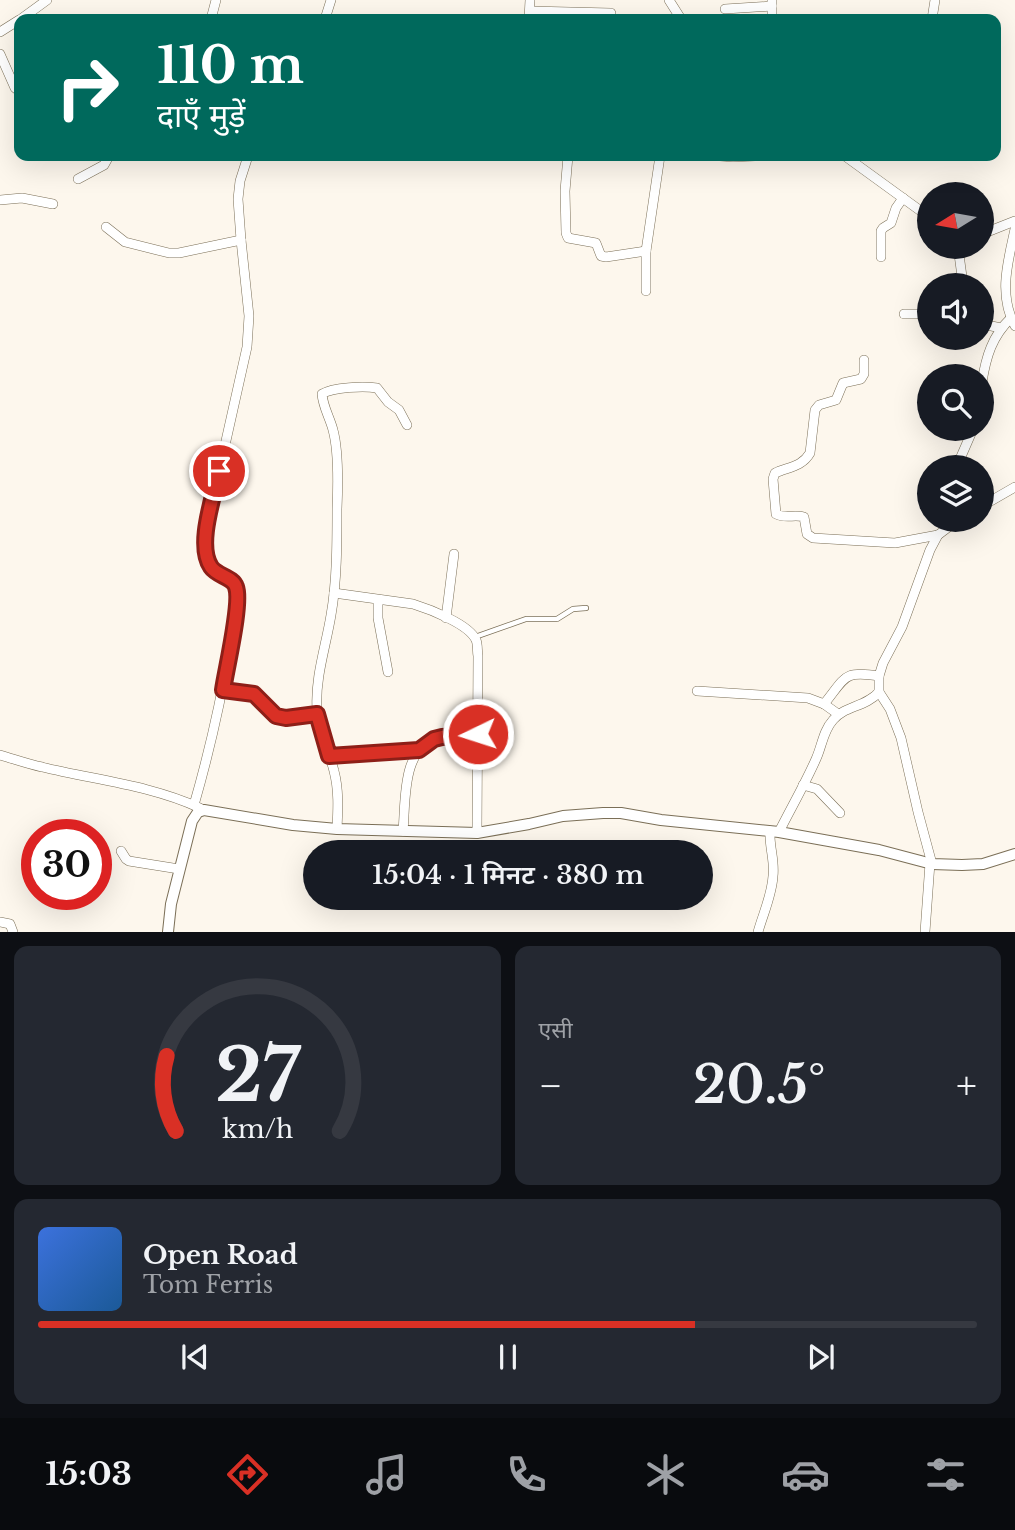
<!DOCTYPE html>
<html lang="hi">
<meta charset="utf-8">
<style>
:root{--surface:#171b24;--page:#242831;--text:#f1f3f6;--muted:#9ea1a6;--line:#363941;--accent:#d93025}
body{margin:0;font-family:"Libre Baskerville","Noto Sans Devanagari",serif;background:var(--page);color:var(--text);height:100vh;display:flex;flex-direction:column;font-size:26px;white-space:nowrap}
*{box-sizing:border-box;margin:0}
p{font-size:23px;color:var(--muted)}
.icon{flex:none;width:38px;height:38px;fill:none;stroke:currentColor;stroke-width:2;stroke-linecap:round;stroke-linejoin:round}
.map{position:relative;height:932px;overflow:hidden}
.sheet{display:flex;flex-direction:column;gap:14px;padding:14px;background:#0d0f14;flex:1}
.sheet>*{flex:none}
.hud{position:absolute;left:14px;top:14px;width:987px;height:147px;border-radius:14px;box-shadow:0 7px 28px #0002;background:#00695c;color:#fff;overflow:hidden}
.needle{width:46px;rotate:259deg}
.buttons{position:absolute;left:917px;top:182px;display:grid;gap:14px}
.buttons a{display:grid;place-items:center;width:77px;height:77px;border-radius:50%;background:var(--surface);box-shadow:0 7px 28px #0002;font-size:35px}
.speed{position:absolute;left:21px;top:819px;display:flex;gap:14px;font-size:35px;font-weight:700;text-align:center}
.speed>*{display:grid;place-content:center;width:91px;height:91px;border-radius:50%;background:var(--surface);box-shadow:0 7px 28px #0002;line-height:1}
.speed .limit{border:10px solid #d22;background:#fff;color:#111}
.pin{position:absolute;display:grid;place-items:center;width:60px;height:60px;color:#fff;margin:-30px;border:4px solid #fff;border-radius:50%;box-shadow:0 2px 7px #0007}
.me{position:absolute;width:77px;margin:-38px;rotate:266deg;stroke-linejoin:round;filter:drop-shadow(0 0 5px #0008)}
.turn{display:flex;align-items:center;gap:24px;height:147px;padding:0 28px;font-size:32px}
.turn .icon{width:91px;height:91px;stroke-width:2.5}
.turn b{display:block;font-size:49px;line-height:60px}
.big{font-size:52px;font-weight:600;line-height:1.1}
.sheet .widget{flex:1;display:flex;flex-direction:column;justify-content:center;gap:10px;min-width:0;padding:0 24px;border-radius:14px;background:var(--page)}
.sheet .dial{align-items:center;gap:0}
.dial svg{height:182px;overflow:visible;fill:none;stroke:var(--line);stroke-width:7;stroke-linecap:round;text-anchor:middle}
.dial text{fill:var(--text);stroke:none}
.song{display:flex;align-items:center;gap:21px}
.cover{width:84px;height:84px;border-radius:10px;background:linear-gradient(135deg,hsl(220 70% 55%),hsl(210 70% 35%))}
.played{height:7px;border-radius:4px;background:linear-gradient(90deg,var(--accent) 70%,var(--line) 70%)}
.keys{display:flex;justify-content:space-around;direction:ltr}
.heat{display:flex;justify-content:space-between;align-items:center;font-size:38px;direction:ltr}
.sheet .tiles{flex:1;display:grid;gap:14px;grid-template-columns:1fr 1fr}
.widget:last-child{grid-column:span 2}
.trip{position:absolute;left:303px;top:840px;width:410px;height:70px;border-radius:35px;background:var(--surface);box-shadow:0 7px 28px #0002;font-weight:600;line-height:70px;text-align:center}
.dock{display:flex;height:112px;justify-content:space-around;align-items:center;background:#090b0e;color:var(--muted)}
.dock .icon{width:49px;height:49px}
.dock .current{color:var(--accent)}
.dock b{font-size:32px;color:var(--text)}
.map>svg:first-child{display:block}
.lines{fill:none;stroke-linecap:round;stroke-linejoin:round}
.service-casing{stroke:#7b6f57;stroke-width:6}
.minor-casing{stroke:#7b6f57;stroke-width:10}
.tertiary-casing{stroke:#7b6f57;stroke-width:12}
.service{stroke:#fff;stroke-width:4.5}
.minor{stroke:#fff;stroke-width:9}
.tertiary{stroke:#fff;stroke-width:10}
.route-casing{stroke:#8d1f18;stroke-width:18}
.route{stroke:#d93025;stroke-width:12}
</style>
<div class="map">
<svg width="1015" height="932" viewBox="0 0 1015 932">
<rect width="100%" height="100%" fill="#fdf7ed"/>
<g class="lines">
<defs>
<polyline id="service" points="475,637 526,619 557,619 573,609 586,608"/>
<g id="minor">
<polyline points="669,0 681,19"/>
<polyline points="772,0 772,19"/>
<polyline points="725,9 772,6"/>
<polyline points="530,11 611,13"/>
<polyline points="21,19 47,0"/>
<polyline points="211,19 216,0"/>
<polyline points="325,19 331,0"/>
<polyline points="529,19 530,0"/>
<polyline points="932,19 935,0"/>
<polyline points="0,32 19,20"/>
<polyline points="0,54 15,88 19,91"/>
<polyline points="568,156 565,191 566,233 568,238 596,243 601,256 606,257 646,251"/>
<polyline points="720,156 733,157 755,156"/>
<polyline points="845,156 929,217"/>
<polyline points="78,179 104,165 109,156"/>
<polyline points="0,200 22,198 53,204"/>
<polyline points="106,227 125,242 169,253 179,253 241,240"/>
<path d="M1015 229C1008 262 998 294 1015 326"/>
<polyline points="982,234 1015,221"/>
<polyline points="958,247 963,284"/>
<polyline points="881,257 881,231 883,228 891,223 896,208 903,198"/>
<polyline points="646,291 646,251 660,156"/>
<polyline points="904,314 929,314"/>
<polyline points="982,324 1001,328"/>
<path d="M864 360V374L861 379 843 383 836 400 819 405 815 410 810 453C802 467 788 467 775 473L773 479 776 514C785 519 795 514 804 517L807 534 813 538 895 543 938 535"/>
<path d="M982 382C986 357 992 336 1011 318"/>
<polyline points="958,467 960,459 973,429"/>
<polyline points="982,506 1015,487"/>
<path d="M334 593 413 604C429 609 469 624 476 640 478 644 477 651 478 656L477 833"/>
<polyline points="378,600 378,618 388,672"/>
<polyline points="446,618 454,554"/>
<polyline points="223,690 254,694 276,716 286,718 317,714"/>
<polyline points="697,691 808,698 824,704 838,714"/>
<path d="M824 704C846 677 843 670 879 676"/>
<path d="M0 755C14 759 28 764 42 767 95 780 150 785 200 808"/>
<polyline points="329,756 419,750"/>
<polyline points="803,785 817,789 840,813"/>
<path d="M194 805C209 753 221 700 230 647 233 630 239 611 237 593 235 575 221 580 212 568 202 555 206 536 208 521L247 347 249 316 241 240 238 199 240 181 248 156"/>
<path d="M337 829C338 809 339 790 334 771 329 750 318 731 317 709 315 677 326 646 331 615 337 581 337 544 337 509 338 486 339 452 333 430 330 418 323 407 322 394 333 387 364 386 377 388L388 402 399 410 407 425"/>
<path d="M403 831C406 799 401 747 440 737 452 734 466 735 478 734"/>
<path d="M779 832C791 808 805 784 816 759 822 746 823 731 833 720 844 706 866 707 879 692"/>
<polyline points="121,851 126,859 129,861 179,869"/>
<polyline points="932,864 918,812 901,738 890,709 879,692 879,676 883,663 902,627 930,550 938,535 958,520"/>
<polyline points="0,922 10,924 13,932"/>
<path d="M758 932C763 914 772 895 773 876 775 861 769 846 770 831"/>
<polyline points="925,932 930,863"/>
</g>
<polyline id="tertiary" points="168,932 171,904 192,821 198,812 204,810 293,825 337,829 477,833 529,824 563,816 603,813 621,813 661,820 779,832 879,850 932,864 962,865 983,864 1015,854"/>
</defs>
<use href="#service" class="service-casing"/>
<use href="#minor" class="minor-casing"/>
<use href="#tertiary" class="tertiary-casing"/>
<use href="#service" class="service"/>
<use href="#minor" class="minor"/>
<use href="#tertiary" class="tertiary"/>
</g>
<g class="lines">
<defs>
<path id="route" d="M219 471C214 496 196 545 211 567 217 576 233 577 236 587 242 603 226 669 223 690L254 694 276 716 286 718 317 714 329 756 419 750 434 739 442 737 478 734"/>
</defs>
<use href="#route" class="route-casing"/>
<use href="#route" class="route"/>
</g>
</svg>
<div class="buttons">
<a><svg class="needle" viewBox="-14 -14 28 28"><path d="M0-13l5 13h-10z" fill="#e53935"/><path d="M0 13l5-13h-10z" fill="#9ea1a6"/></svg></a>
<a><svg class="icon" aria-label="sound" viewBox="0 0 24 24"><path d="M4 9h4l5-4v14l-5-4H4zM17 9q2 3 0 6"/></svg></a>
<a><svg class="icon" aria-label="search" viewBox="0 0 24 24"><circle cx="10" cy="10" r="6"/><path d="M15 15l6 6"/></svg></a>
<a><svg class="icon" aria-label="layers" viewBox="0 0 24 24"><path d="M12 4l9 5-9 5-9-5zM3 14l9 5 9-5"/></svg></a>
</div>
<div class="speed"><div class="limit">30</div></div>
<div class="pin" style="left:219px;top:471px;background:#d93025"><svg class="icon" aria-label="arrive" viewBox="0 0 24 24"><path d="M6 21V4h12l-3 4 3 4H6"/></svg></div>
<svg class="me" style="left:478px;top:734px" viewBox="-20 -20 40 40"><circle r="17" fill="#d93025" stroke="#fff" stroke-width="3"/><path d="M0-11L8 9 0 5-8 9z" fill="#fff"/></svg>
<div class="trip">15:04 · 1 मिनट · 380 m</div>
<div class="hud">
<div class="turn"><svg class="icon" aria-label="right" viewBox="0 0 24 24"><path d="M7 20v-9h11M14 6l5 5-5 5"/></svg><div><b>110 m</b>दाएँ मुड़ें</div></div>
</div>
</div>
<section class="sheet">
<div class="tiles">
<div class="widget dial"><svg viewBox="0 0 100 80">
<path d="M14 69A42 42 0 1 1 86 69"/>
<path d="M14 69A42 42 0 0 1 10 36" stroke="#d93025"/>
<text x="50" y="56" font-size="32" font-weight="700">27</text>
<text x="50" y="72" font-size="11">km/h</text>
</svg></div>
<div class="widget"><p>एसी</p>
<div class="heat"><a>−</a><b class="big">20.5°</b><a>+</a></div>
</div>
<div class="widget">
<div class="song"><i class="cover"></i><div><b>Open Road</b><p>Tom Ferris</p></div></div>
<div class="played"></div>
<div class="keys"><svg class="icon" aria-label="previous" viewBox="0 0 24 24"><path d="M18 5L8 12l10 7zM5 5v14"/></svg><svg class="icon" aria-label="pause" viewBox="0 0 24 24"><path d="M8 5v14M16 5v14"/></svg><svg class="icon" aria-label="next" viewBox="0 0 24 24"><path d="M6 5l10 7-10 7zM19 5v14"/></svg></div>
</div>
</div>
</section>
<nav class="dock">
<b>15:03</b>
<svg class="icon current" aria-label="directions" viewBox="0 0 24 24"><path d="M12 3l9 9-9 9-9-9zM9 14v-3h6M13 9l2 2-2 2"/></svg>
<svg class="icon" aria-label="music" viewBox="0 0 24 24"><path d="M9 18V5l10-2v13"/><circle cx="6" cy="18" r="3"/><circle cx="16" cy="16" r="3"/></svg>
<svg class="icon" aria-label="phone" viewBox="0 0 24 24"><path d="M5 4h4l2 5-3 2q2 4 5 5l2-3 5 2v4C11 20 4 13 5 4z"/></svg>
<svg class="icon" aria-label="climate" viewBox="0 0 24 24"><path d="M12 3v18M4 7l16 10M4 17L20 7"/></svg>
<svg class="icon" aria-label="car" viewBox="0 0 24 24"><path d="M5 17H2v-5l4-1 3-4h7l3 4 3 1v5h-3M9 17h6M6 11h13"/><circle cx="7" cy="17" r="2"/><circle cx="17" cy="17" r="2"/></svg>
<svg class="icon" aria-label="filters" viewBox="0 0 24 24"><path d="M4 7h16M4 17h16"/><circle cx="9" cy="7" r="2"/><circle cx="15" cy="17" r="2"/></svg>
</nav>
